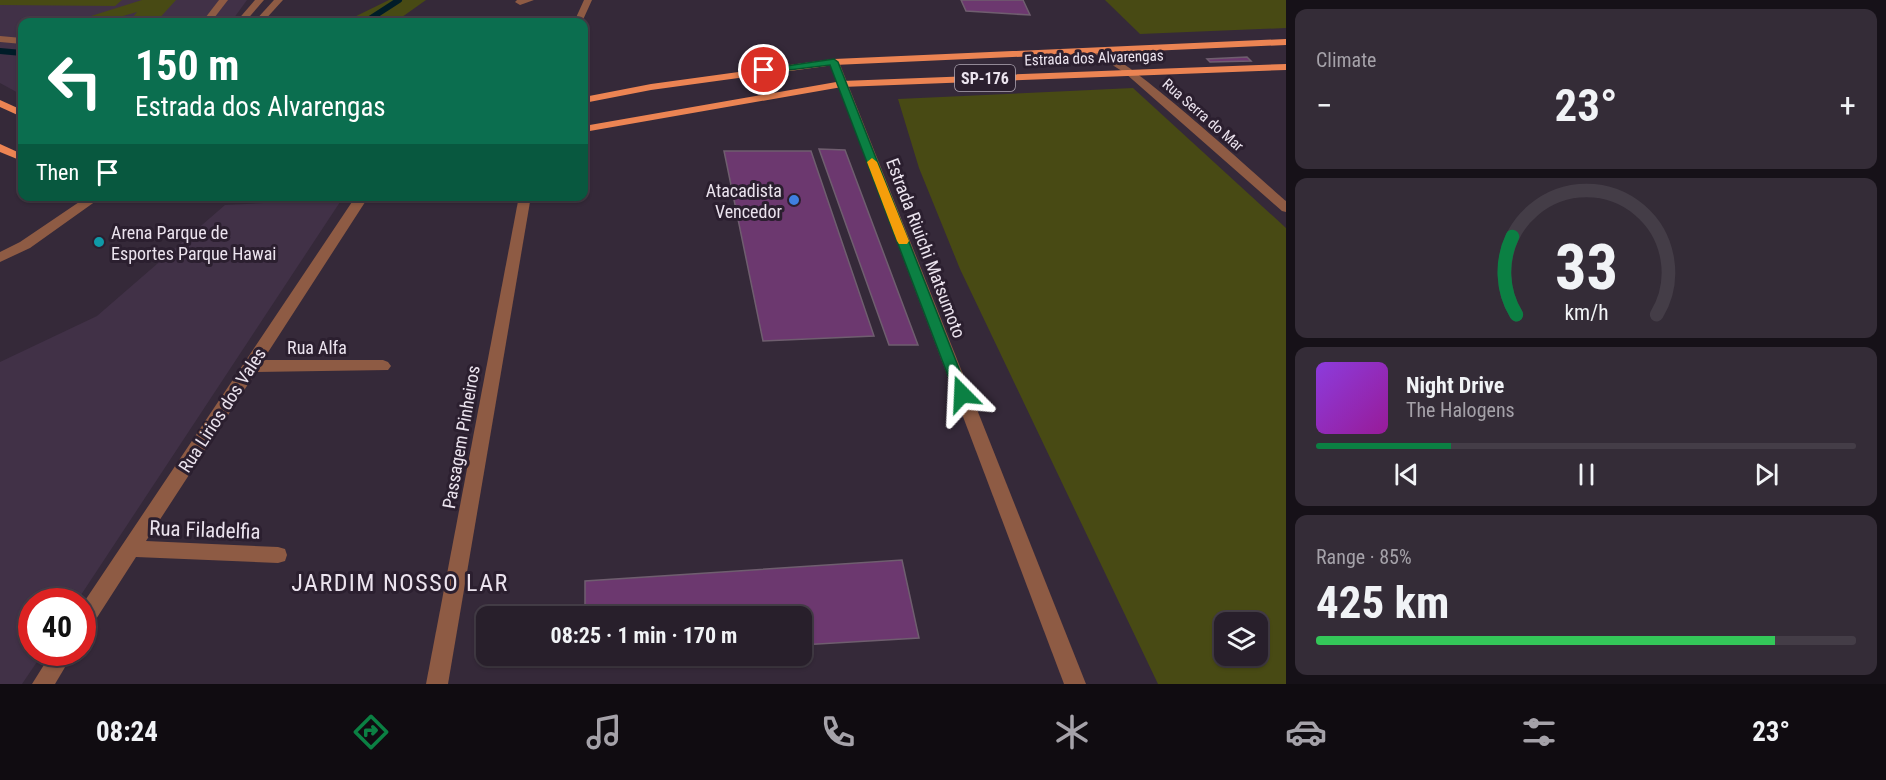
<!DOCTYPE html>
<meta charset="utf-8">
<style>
:root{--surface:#281f2b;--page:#342c37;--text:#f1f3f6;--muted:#a5a2a9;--line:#443d47;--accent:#0b8043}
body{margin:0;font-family:"Roboto Condensed",sans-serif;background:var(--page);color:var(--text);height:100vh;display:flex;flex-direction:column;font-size:22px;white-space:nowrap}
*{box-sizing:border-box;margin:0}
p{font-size:20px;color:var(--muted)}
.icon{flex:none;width:33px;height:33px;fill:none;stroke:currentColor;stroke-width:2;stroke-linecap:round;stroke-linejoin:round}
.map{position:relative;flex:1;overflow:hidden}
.panel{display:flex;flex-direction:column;gap:9px;padding:9px;background:#161118;width:600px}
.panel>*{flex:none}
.guide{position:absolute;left:18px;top:18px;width:570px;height:183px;border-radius:12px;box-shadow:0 2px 4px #0004,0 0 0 2px var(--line);background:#0b6e4f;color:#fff;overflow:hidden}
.controls{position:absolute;left:1214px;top:612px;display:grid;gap:12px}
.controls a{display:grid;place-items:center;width:54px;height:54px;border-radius:12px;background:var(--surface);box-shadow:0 2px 4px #0004,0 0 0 2px var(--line);font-size:30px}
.speed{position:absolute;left:18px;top:588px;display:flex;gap:12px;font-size:30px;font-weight:700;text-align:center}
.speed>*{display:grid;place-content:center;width:78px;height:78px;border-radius:50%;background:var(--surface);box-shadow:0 2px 4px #0004,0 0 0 2px var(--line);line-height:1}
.speed .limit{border:9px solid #d22;background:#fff;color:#111}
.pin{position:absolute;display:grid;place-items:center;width:51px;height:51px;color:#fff;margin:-26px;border:3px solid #fff;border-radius:50%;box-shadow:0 2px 6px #0007}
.me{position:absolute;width:66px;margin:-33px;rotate:339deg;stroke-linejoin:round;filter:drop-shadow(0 0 4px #0008)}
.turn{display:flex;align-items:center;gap:21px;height:126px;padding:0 18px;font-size:27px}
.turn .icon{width:78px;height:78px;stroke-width:2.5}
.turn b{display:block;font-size:42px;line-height:51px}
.then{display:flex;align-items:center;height:57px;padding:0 18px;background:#0003;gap:12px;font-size:22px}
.big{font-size:45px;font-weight:700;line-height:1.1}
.panel .card{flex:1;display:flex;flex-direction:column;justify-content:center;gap:9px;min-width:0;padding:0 21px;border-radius:12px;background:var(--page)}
.panel .dial{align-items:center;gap:0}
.dial svg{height:156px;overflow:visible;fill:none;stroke:var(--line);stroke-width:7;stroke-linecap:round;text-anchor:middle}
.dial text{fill:var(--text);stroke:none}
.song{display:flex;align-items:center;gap:18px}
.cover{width:72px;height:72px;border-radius:9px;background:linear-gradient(135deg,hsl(270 70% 55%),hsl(300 70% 35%))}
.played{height:6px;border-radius:3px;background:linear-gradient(90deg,var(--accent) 25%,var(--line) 25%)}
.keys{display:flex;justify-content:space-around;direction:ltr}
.heat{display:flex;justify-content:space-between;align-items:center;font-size:33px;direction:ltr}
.charge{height:9px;border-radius:4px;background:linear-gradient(90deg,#34c759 85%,var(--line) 0)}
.trip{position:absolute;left:476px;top:606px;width:336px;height:60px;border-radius:12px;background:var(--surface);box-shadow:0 2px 4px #0004,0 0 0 2px var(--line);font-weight:700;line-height:60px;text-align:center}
.dock{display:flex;height:96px;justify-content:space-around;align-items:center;background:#100c11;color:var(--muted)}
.dock .icon{width:42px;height:42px}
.dock .active{color:var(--accent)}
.dock b{font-size:27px;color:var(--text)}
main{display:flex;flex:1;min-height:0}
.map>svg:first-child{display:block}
.built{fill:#413147}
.green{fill:#484a14;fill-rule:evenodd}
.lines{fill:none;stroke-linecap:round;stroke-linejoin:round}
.stream{stroke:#001c28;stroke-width:6}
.building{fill:#6c386f;stroke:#6f5e6f;stroke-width:1.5}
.service{fill:#8e5b44;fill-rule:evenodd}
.minor{fill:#8e5b44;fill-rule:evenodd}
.tertiary{fill:#8e5b44;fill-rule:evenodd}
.primary{fill:#ec8453;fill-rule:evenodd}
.route{fill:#0b8043;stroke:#07532c;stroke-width:1.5}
.slow{fill:#f59e0b}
.shop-dot{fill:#3f7fe0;stroke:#2b1f2f;stroke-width:2}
.culture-dot{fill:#0f9aa8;stroke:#2b1f2f;stroke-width:2}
.labels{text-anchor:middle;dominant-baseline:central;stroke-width:6;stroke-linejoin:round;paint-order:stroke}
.far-street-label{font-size:15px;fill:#ebe3ee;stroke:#2b1f2f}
.shield{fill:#2b1f2f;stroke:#b1a8b5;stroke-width:1.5}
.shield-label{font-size:16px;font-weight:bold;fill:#ebe3ee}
.poi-label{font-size:18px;fill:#ebe3ee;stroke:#2b1f2f;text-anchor:end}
.street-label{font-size:18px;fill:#ebe3ee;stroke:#2b1f2f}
.near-street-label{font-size:21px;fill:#ebe3ee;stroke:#2b1f2f}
.near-neighbourhood-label{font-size:24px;letter-spacing:1.5px;fill:#ebe3ee;stroke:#2b1f2f}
</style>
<main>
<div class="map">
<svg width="1286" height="684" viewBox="0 0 1286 684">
<rect width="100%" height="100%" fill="#352939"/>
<g class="built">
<polygon points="0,0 247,0 231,22 22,22 22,95 0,83"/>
<polygon points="342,199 77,601 32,602 32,652 43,653 22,684 0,684 0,362 97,316 225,205"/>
</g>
<g class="green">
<polygon points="0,0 122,0 115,6 0,5"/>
<polygon points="142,0 176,0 156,22 129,22 137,12 102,22 45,22 91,16"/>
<polygon points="389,0 426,0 395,22 344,22"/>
<polygon points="1105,0 1286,0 1286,28 1140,34"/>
<path d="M1133 88 1286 228V684H1158L960 269 919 168 898 99ZM1257 622V656H1224V622Z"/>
</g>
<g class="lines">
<g class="stream">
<polyline points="365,22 399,0"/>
<polyline points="0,51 22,53"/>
</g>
</g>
<g class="building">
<polygon points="961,0 1023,0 1030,15 966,11"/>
<polygon points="1247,57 1251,61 1210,62 1207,59"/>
<polygon points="819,149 845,150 918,345 889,345"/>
<polygon points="724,151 811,151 874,336 763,341"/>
<polygon points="902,560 919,638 801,645 801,616 585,616 585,581"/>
</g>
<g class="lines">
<g class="service">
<polygon points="219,0 228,0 211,22 202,22"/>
<polygon points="255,0 264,0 245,22 236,22"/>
<polygon points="274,0 283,0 263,22 254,22"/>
<polygon points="517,0 534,0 520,5 515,2"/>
<polygon points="0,36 22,38 22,44 0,42"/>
</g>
<g class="minor">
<polygon points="584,0 592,0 582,22 574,22"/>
<path d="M1092 48C1116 45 1259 178 1286 201V212L1282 211 1125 73 1092 52Z"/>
<polygon points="88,196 103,196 30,248 0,262 0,252 20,242"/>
<polygon points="356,196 369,196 263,360 383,360 388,362 391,366 388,370 256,372 146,541 278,547 285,549 287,555 285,561 278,563 136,557 89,630 82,632 82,605"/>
<polygon points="519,196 531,196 448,684 426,684"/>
<polygon points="52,652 74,652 55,684 32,684"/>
</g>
<polygon class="tertiary" points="834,59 839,62 1086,684 1064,684 829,62"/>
<g class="primary">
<polygon points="1286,39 1286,45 834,65 651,90 584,103 584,97 651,84 834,59"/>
<polygon points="1286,64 1286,70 842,87 584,132 584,126 842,81"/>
<polygon points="0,100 22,110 22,117 0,107"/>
<polygon points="0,144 22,154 22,161 0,152"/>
</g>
</g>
<polygon class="route" points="834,59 838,62 969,394 967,398 962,400 955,394 830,65 764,73 759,70"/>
<polygon class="slow" points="872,158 877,162 909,241 907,244 899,244 897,241 867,162"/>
<circle class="shop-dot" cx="794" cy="200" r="6"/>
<circle class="culture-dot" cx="99" cy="242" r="6"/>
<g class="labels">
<g class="far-street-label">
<text transform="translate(1094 58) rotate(-2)">Estrada dos Alvarengas</text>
<text transform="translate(1203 115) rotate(41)">Rua Serra do Mar</text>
</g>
<rect class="shield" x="955" y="65" width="60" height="26" rx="4.5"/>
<g class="shield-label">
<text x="985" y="78">SP-176</text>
</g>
<g class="poi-label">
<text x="782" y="190">Atacadista<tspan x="782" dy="21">Vencedor</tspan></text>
<text x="111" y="232" text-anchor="start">Arena Parque de<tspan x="111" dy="21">Esportes Parque Hawai</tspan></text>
</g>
<g class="street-label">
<text transform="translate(926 248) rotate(69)">Estrada Riuichi Matsumoto</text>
<text x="317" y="347">Rua Alfa</text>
<text transform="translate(222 410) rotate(-57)">Rua Lirios dos Vales</text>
<text transform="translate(461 437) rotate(-80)">Passagem Pinheiros</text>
</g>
<g class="near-street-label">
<text transform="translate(205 530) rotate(2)">Rua Filadelfia</text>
</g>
<g class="near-neighbourhood-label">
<text x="400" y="583">JARDIM NOSSO LAR</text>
</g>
</g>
</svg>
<div class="controls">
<a><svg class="icon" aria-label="layers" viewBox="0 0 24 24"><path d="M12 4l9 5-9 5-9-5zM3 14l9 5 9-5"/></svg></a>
</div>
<div class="speed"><div class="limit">40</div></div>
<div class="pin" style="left:764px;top:70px;background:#d93025"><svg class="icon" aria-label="arrive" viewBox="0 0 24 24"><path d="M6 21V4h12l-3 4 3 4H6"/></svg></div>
<svg class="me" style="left:962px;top:394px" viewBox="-20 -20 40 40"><path d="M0-17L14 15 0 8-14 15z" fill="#0b8043" stroke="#fff" stroke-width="4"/></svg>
<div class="trip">08:25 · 1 min · 170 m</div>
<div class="guide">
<div class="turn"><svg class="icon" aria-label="left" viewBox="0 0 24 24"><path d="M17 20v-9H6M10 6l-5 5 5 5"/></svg><div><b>150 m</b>Estrada dos Alvarengas</div></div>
<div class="then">Then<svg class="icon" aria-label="arrive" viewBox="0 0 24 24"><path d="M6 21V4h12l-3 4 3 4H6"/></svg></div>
</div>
</div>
<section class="panel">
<div class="card"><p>Climate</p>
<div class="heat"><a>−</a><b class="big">23°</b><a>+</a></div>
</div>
<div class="card dial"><svg viewBox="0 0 100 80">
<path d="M14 69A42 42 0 1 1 86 69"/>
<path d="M14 69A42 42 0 0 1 12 29" stroke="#0b8043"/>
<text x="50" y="56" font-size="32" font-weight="700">33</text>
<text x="50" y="72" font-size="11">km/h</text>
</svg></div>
<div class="card">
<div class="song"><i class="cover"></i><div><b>Night Drive</b><p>The Halogens</p></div></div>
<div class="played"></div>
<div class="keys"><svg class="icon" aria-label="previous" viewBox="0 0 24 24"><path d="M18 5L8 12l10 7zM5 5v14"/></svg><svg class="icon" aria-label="pause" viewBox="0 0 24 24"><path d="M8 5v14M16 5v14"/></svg><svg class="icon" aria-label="next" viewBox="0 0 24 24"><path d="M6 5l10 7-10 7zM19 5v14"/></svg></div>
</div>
<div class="card"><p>Range · 85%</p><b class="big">425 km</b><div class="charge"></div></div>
</section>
</main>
<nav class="dock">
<b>08:24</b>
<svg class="icon active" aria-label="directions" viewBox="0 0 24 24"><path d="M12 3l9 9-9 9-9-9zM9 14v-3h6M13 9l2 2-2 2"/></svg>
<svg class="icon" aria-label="music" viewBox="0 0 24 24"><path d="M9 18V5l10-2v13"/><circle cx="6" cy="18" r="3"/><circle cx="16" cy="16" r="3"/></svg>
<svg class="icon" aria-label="phone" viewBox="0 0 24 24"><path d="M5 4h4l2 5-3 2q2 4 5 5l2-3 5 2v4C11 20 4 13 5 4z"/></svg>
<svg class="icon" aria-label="climate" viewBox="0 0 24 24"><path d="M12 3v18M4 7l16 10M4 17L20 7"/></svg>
<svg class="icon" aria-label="car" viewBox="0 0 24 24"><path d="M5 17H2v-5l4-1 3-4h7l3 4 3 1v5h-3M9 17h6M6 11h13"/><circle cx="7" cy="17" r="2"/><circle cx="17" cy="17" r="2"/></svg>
<svg class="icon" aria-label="filters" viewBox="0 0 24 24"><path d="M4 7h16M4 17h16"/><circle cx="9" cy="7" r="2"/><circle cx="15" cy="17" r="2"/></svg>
<b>23°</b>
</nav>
